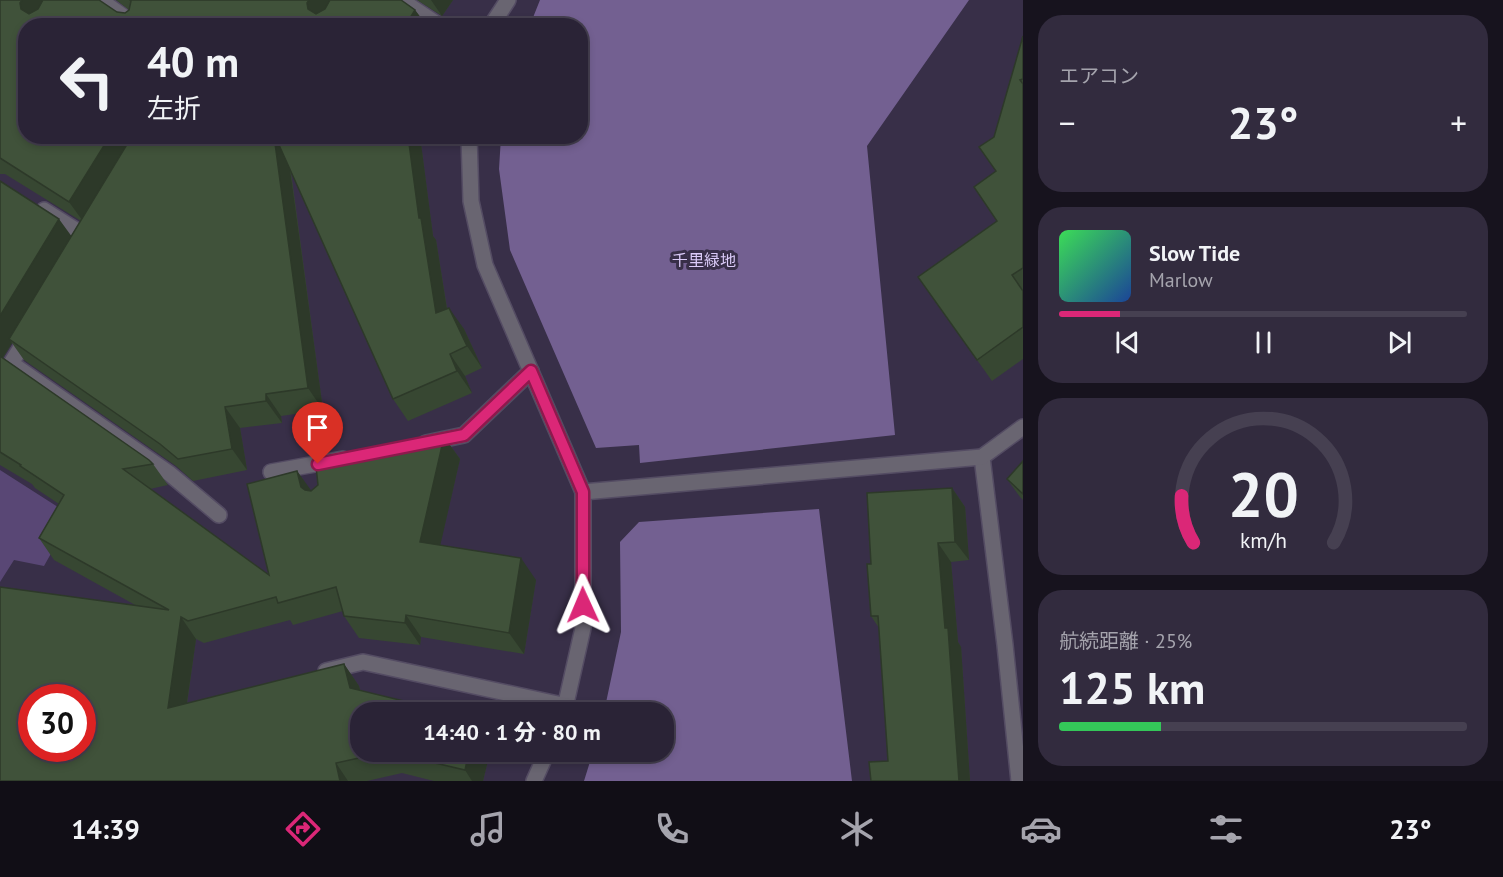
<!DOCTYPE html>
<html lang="ja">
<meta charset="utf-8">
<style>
:root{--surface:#2a2336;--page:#322b3e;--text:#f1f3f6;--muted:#a5a4ad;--line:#464051;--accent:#db2777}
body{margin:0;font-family:"PT Sans","Noto Sans JP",sans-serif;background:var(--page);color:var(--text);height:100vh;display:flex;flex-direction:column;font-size:22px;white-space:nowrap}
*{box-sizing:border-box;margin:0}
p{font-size:20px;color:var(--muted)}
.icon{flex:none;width:33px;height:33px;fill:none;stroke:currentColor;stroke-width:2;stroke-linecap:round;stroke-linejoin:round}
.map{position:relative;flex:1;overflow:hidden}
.side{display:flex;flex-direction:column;gap:15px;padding:15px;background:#17131e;width:480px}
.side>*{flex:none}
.guide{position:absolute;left:18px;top:18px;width:570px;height:126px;border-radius:24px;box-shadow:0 3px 9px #0003,0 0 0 2px var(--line);background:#2a2336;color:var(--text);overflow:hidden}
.speed{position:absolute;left:18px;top:684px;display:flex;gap:12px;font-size:30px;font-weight:700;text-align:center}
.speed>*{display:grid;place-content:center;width:78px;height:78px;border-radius:50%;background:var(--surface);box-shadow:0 3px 9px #0003,0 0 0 2px var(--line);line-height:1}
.speed .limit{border:9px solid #d22;background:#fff;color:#111}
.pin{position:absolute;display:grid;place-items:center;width:51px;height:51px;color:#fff;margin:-62px -26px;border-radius:50% 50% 50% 0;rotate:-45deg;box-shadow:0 0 6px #0007}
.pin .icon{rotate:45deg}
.me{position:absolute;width:66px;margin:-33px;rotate:359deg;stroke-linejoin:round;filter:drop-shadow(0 0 4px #0008)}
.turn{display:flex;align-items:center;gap:21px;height:126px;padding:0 30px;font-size:27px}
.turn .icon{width:78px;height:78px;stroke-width:2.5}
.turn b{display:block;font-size:42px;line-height:51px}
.big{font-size:45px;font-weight:800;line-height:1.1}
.side .card{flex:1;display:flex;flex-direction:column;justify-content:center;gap:9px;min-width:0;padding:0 21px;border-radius:24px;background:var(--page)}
.side .dial{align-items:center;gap:0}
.dial svg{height:156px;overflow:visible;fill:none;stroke:var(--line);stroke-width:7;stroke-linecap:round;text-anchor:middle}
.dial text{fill:var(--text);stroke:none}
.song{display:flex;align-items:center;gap:18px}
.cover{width:72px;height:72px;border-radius:9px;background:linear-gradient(135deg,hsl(130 70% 55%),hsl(220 70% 35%))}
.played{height:6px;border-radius:3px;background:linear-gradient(90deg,var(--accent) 15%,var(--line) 15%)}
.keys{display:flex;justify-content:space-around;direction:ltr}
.heat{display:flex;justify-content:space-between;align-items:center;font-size:33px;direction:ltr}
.charge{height:9px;border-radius:4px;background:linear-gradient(90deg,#34c759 25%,var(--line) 0)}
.trip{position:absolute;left:350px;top:702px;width:324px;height:60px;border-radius:24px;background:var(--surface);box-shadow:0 3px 9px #0003,0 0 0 2px var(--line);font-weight:800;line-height:60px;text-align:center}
.menu{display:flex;height:96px;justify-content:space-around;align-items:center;background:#110e16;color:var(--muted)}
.menu .icon{width:42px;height:42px}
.menu .on{color:var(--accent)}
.menu b{font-size:27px;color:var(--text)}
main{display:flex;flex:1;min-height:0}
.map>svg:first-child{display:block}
.green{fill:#594775}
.forest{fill:#736091}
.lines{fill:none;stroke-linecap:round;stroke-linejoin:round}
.street-casing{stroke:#544c63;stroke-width:18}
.street{stroke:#696571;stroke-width:15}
.wall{fill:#374732}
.shaded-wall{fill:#2d3929}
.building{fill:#40523a;stroke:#2d3929;stroke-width:1.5;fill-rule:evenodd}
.route-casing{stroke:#8e194d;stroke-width:15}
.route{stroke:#db2777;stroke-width:10}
.labels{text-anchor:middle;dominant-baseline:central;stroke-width:6;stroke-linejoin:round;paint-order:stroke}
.park-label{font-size:16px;fill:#dbcbf8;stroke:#382f48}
</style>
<main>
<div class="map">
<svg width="1023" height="781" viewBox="0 0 1023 781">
<rect width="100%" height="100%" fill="#382f48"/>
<polygon class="green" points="0,470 72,516 44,566 14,560 0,582"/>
<g class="forest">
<polygon points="540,0 969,0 867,146 895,435 640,463 639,445 596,448 510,250 499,169 501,137 580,136 580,26 530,25"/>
<polygon points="819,509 852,781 584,781 593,752 663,752 663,712 604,712 621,632 620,542 639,522"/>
</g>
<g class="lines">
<defs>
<g id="street">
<polyline points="100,0 137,26"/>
<polyline points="401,0 440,26"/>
<polyline points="491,26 508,0"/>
<polyline points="469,136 471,201 485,265 583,492 583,628 564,712"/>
<polyline points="44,210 87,237"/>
<polyline points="12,364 170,474 219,515"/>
<polyline points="0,381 28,336"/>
<polyline points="426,443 464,435 531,371"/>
<polyline points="982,457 1005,645 1019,781"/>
<polyline points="271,472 343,459"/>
<polyline points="583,492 982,457 1023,427"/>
<polyline points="326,671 363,662 567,706"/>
<polyline points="534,781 547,752"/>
</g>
</defs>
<use href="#street" class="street-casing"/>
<use href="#street" class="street"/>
</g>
<g class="wall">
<polygon points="0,0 125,13 129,10 116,0 401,0 415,10 427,26 26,26 26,136 420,136 433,236 436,240 447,308 464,329 482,368 465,376 472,393 408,421 393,399 291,172 323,410 281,416 282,423 240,428 247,470 193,481 176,466 24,360 12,343 3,358 153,464 168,485 150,489 269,575 297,471 311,491 444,437 460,459 440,545 536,580 524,654 421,637 420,645 359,638 344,616 343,611 293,625 290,620 204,643 196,639 187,704 344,664 359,686 360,690 490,752 483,781 434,781 402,773 367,781 0,781 137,606 54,560 39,538 59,504 35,488 32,484 0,465 0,181 71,236 81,221 5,174 0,174"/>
<polygon points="417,0 453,0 442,16"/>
<polygon points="1023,36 1023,359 992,381 918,277 997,221 994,137"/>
<polygon points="1007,479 1023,494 1023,500 1020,497"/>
<polygon points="952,488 965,507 969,560 951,562 958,642 961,647 970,781 871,781 888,761 879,628 871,616 871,564"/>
</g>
<g class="shaded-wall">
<polygon points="22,0 50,0 35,26 21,9 20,3"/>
<polygon points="309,0 337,0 322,26 308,9 307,3"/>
<polygon points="431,0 453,0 442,16"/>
<polygon points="415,10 427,26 405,26"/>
<polygon points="110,136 138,136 85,224 69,202"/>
<polygon points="274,136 276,136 288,155 323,410 308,388"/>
<polygon points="408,136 420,136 433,236 436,240 451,335 436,313 419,218"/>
<polygon points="59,219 75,241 9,339 12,343 0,362 0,316"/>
<polygon points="449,308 464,329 482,368 467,346"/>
<polygon points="450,354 465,376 472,393 457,371"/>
<polygon points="266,394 281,416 282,423 266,401"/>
<polygon points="225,407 240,428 247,470 232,449"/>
<polygon points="444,437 460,459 436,564 420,542"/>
<polygon points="297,471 313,493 316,509 301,487"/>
<polygon points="952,488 965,507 969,560 955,542"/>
<polygon points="938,543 951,562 958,642 961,647 970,781 959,781"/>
<polygon points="521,558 536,580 524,654 509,633"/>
<polygon points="406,615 421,637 420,645 405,623"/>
<polygon points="181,617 196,639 183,730 168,708"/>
<polygon points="344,664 359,686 365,710 350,688"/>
<polygon points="469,752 490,752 483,781 472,781 465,770"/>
<polygon points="336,763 348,781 340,781"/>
</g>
<g class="building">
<polygon points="0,0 22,0 20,3 21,9 29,14 38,9 43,0 99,0 117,12 125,13 129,10 131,1 130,0 309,0 307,3 308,9 316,14 325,9 330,0 401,0 415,10 405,26 26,26 26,136 110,136 69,202 0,158"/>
<polygon points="1023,36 1023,79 1020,80 1023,84 1023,268 1012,275 1023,291 1023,327 977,360 918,277 997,221 974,187 996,171 979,147 994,137"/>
<polygon points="132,136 274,136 308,388 266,394 266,401 225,407 232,449 178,459 160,444 9,339"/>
<polygon points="275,136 408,136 419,218 421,218 436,313 449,308 467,346 450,354 457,371 393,399"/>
<polygon points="0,181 59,219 0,316"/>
<path d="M0 356 149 460 153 464 123 469 269 575 247 484 297 471 301 487 305 490 311 491 318 485 316 466 325 464 324 457 444 437 420 542 521 558 509 633 406 615 405 623 344 616 336 587 278 603 276 597 188 621 181 617 168 708 344 664 350 688 449 712H360V752H386L336 763 340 781H0V587L169 610 39 538 64 495 20 466 21 465 0 452ZM32 698H82V748H32Z"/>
<polygon points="1023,461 1023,494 1007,479"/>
<polygon points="952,488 955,542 938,543 945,628 948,628 959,781 871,781 869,762 888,761 878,616 871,616 867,564 871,564 867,493"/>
<polygon points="388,752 469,752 465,770"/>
</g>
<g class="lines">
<defs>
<polyline id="route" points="318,464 464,435 531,371 583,492 583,605"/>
</defs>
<use href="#route" class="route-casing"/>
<use href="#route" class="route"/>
</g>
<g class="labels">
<g class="park-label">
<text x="704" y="260">千里緑地</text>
</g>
</g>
</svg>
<div class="speed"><div class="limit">30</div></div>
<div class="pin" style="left:318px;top:464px;background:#d93025"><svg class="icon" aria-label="arrive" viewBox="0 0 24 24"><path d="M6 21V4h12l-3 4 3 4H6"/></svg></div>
<svg class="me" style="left:583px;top:605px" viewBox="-20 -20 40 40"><path d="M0-17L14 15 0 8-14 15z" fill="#db2777" stroke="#fff" stroke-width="4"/></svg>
<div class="trip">14:40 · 1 分 · 80 m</div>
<div class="guide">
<div class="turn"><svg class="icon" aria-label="left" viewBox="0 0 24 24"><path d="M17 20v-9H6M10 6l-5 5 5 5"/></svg><div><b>40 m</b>左折</div></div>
</div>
</div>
<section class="side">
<div class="card"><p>エアコン</p>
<div class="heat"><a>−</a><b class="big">23°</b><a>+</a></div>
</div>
<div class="card">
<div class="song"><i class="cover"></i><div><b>Slow Tide</b><p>Marlow</p></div></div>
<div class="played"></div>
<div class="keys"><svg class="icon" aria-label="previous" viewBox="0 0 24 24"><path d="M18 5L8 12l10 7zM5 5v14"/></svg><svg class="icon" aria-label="pause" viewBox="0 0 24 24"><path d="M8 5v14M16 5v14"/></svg><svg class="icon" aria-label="next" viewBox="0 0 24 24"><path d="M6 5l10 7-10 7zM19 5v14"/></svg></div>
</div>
<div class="card dial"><svg viewBox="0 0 100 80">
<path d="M14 69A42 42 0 1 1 86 69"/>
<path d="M14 69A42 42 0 0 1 8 45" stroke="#db2777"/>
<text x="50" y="56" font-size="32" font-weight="700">20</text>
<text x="50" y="72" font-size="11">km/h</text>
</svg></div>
<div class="card"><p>航続距離 · 25%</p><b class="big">125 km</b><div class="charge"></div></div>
</section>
</main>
<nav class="menu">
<b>14:39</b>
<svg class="icon on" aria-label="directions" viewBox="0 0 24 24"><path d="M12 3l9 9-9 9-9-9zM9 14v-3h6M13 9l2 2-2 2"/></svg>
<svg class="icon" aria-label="music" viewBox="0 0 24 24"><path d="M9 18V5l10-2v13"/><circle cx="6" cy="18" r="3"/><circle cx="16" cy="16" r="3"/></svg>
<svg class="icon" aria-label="phone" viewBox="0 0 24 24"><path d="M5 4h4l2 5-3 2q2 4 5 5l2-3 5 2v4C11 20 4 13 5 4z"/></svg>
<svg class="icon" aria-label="climate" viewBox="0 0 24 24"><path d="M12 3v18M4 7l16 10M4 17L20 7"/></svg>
<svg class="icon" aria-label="car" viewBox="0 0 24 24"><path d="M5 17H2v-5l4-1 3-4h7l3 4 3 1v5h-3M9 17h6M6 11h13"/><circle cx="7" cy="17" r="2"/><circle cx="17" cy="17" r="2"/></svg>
<svg class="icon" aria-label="filters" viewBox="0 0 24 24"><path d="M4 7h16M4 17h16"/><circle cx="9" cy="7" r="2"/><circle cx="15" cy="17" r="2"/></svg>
<b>23°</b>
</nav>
